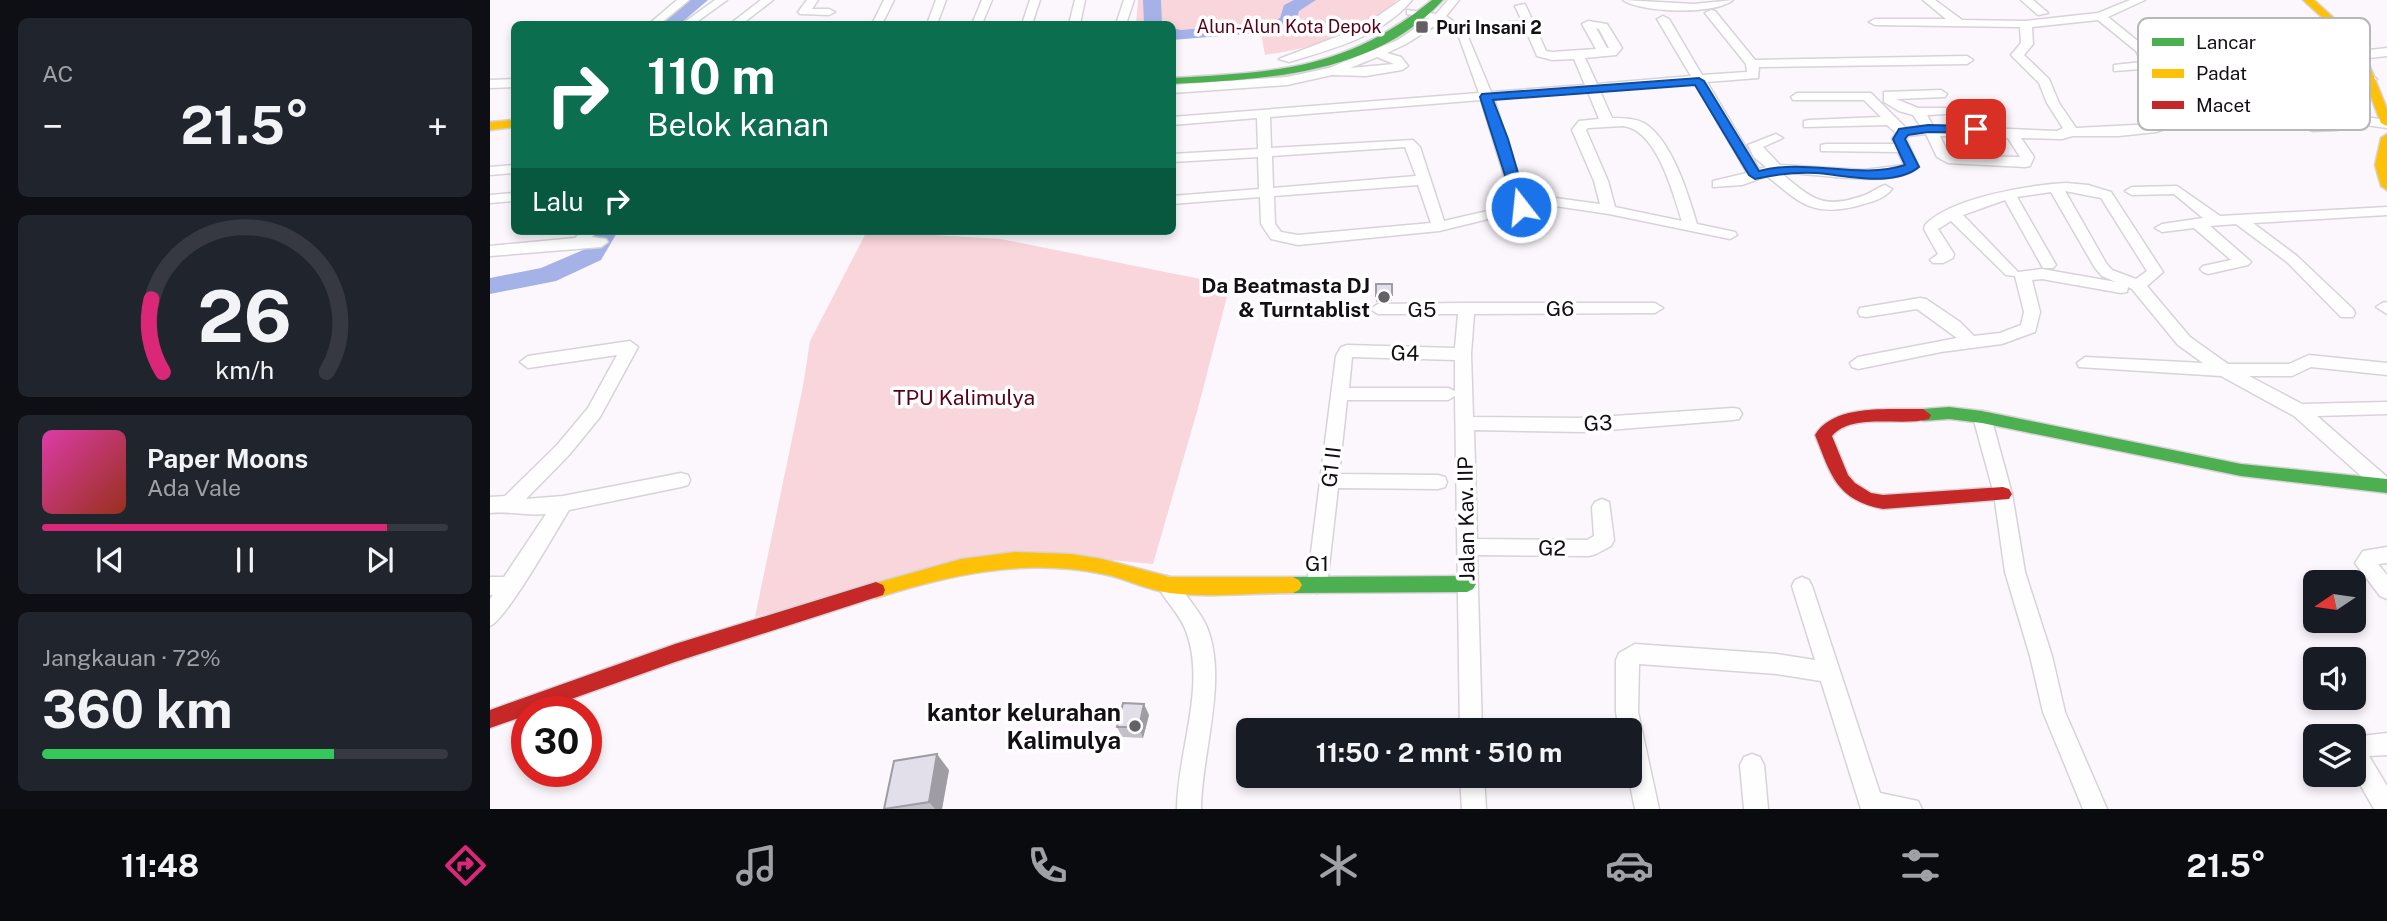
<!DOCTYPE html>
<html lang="id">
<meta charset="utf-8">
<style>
:root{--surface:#171b24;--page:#20242c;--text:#f1f3f6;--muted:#9ea1a6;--line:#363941;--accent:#db2777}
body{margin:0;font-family:"Public Sans",sans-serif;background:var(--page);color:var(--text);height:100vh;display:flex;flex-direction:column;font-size:26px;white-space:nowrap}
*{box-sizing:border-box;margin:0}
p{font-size:23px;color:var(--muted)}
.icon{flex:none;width:38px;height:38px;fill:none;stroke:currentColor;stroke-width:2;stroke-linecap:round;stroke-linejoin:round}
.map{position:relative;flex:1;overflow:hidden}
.sheet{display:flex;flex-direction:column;gap:18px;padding:18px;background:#0d0f14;width:490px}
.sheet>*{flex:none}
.hud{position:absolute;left:21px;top:21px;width:665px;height:214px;border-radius:10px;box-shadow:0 4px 10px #0003;background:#0b6e4f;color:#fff;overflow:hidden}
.needle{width:46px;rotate:257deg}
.controls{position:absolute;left:1813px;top:570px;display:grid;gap:14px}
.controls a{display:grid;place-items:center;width:63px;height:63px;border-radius:10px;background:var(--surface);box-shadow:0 4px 10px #0003;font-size:35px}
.speed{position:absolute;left:21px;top:696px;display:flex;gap:14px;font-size:35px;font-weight:700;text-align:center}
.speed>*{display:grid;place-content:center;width:91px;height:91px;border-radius:50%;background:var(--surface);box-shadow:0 4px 10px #0003;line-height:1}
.speed .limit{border:10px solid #d22;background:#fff;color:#111}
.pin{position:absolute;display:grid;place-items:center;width:60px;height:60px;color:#fff;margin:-30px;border-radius:14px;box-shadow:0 4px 10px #0006}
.me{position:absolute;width:77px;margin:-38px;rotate:344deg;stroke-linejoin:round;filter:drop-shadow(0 0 5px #0008)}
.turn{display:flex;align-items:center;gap:24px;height:147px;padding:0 21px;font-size:32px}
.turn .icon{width:91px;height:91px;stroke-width:2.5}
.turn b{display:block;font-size:49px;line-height:60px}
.then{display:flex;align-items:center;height:66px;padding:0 21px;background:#0003;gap:14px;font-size:26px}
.big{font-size:52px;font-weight:700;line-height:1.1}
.sheet .widget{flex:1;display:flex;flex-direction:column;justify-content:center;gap:10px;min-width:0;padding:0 24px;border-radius:10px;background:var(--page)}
.sheet .dial{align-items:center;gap:0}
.dial svg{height:182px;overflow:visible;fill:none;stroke:var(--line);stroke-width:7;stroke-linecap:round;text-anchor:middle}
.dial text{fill:var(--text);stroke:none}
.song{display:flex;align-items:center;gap:21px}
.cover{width:84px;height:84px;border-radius:10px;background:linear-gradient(135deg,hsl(320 70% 55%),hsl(10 70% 35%))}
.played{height:7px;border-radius:4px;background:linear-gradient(90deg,var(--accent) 85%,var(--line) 85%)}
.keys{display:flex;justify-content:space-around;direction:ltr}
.heat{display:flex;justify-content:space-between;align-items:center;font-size:38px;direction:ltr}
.charge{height:10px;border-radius:5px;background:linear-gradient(90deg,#34c759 72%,var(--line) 0)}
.trip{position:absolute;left:746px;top:718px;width:406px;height:70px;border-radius:10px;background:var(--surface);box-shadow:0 4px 10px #0003;font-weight:700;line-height:70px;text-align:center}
.dock{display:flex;height:112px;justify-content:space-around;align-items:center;background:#090b0e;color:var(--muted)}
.dock .icon{width:49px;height:49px}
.dock .active{color:var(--accent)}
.dock b{font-size:32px;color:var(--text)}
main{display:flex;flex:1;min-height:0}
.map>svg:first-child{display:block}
.green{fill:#f9d6db}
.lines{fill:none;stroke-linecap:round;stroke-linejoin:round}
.river{fill:#a5b2e7;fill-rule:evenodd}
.street-casing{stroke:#d7d3d8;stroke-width:3}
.fast-casing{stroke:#d7d3d8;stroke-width:3}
.slow-casing{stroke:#d7d3d8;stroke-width:3}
.jam-casing{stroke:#d7d3d8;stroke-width:3}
.street{fill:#fffeff;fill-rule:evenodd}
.fast{fill:#4caf50;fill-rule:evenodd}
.slow{fill:#ffc107;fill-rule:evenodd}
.jam{fill:#c62828;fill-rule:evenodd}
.wall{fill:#c3c0c9}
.shaded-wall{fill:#9f9ca4}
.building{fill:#e3dfea;stroke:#9f9ca4;stroke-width:2}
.route{fill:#1a73e8;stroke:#114b97;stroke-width:2}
.poi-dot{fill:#656066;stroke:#fff;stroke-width:2.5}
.labels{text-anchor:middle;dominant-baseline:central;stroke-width:7;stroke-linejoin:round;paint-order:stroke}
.far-park-label{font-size:18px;fill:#57021b;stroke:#fff}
.far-poi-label{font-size:18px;font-weight:bold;fill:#130f14;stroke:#fff;text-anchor:start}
.poi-label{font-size:21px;font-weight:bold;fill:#130f14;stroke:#fff;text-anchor:end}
.street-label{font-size:21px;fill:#130f14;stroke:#fff}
.park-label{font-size:21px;fill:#57021b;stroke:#fff}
.near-poi-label{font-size:24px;font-weight:bold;fill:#130f14;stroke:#fff;text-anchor:end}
.key{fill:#fff;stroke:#b8b7b8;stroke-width:2}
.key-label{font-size:19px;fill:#130f14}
</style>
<main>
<section class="sheet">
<div class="widget"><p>AC</p>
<div class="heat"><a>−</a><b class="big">21.5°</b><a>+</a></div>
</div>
<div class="widget dial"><svg viewBox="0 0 100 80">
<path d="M14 69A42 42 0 1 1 86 69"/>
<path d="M14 69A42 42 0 0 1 9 37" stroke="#db2777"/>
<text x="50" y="56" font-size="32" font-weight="700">26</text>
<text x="50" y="72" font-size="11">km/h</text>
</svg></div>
<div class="widget">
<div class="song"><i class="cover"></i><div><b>Paper Moons</b><p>Ada Vale</p></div></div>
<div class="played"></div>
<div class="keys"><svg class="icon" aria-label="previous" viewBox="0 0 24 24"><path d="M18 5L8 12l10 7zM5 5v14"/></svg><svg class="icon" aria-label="pause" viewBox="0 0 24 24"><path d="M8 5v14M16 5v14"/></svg><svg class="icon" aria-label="next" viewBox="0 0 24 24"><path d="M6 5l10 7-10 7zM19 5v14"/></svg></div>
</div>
<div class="widget"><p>Jangkauan · 72%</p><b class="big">360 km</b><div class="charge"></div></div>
</section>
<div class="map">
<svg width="1897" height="809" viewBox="0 0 1897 809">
<rect width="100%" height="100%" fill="#fcf7fd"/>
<g class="green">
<path d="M648 0H907C876 35 820 48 775 55L771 33 683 39 682 24H646Z"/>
<polygon points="377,231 511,239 740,285 708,408 663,564 537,552 265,617 313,386 320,341"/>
</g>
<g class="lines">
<g class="river">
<polygon points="198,0 218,0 190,24 170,24"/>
<polygon points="653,0 671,0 672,24 654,24"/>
<polygon points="804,0 826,0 809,11 805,25 792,31 682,40 682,28 691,30 782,22 790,18 794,5"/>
<polygon points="104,231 128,231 111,260 66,281 0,294 0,278 51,268 93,250"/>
</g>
<defs>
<g id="street">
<polygon points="187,0 199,0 170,24 159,24"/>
<polygon points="225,0 237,0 204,24 192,24"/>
<polygon points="271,0 283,0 252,24 240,24"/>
<polygon points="317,0 328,0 322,9 339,9 345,12 339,15 310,14 308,12"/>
<polygon points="394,0 404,0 392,24 382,24"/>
<polygon points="446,0 456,0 447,24 437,24"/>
<polygon points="492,0 502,0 492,24 482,24"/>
<polygon points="540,0 550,0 542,24 532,24"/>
<polygon points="585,0 595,0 590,24 579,24"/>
<polygon points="634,0 644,0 636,24 626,24"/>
<path d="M911 0H922C892 36 843 49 799 62L789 59 872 27Z"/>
<path d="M958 0H969L956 16 970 26 1032 21 1025 6 1035 4 1056 51 1062 52 1106 49 1092 24 1098 21 1117 24 1132 48 1126 55 1095 58 1107 84 1201 76 1167 19 1173 16 1179 19 1212 75 1257 72 1256 64 1215 13 1221 10 1225 11 1265 60 1477 56 1483 60 1477 64 1269 67 1268 78 1217 82 1269 169 1276 167 1264 157 1258 145 1286 134 1293 138 1273 147 1290 165 1374 170 1414 165 1408 152 1331 151V145L1336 144H1405L1402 139 1406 133 1397 125 1314 127V121L1319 120 1391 117 1374 100H1303L1301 97 1307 93H1381L1416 128 1431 127 1423 115 1409 111 1394 102V92L1451 90 1457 94 1455 97 1406 99 1428 108H1456V114L1437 115 1443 126 1567 131 1573 128 1557 103 1549 83 1521 55 1531 43 1530 27 1385 25 1379 22 1385 19H1456L1433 0H1445L1472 20 1536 21 1608 13 1640 0H1655L1618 17 1655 47 1683 56 1694 73 1705 81V87C1686 89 1685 69 1673 61 1670 59 1665 58 1661 57L1666 65 1664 68 1624 71V65L1652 62 1646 51 1608 20 1542 27 1543 44 1534 55 1559 79 1569 103 1586 128 1664 124 1701 112 1666 93V87H1674L1713 108 1756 93 1731 77 1729 74 1732 69C1784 58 1829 66 1881 75L1887 79 1881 83 1786 69 1744 74 1804 115 1824 123H1843L1860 115 1897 120V128L1862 123 1847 130 1823 131 1795 120 1764 99 1666 132 1629 136H1583L1572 139 1531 138 1544 157 1540 166 1535 167 1458 163 1447 157 1436 134 1418 136 1416 139 1429 167C1403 190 1325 172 1291 173 1323 200 1334 210 1375 195 1383 192 1388 187 1395 185L1402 189C1393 200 1380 202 1367 206 1322 217 1310 203 1277 176L1252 185 1223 187V181L1257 173 1205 83 1110 91 1122 118C1132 118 1144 118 1154 123 1182 140 1198 194 1207 224L1245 232 1247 235 1240 239 1119 214 1065 206 1031 211 949 231 808 245 781 239 771 224 770 197 682 204V196L769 189 768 157 682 162V154L768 149 767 118 682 125V117L989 93 969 37 951 22 916 44 897 53 911 57 918 66 912 70 876 76 842 75 797 85 682 93V85L797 77 839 68 908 40 939 19 917 14V10L946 14ZM1035 28 1047 56 1062 60 1084 59 1095 85 1001 92 976 32ZM1106 28 1109 29 1119 48H1117ZM887 57 904 64 860 68ZM1098 92 1109 119 1089 121 1082 130 1104 181 1110 204 1065 198 1037 202 1004 99ZM991 100 1023 205 954 221 930 147 923 140 781 148 780 117ZM1133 126C1167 130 1183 193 1192 221L1125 207 1118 181 1096 130 1098 128ZM1450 136 1518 138 1530 157 1466 156 1457 151ZM915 147 926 176 783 188 782 156ZM928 185 941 223 808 235 791 232 785 224 784 196Z"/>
<path d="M1133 0 1204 4 1243 0C1225 15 1152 13 1133 0Z"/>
<polygon points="1531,0 1543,0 1558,13 1548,15"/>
<polygon points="1897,48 1897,56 1871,59 1865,55 1871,51"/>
<polygon points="24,79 24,87 0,88 0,80"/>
<polygon points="24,165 24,173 0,175 0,167"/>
<path d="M1576 183 1598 185 1621 192 1673 272 1657 286 1700 337 1738 364H1799L1819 355 1897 363V375L1821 367 1802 376H1759L1812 404 1897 402V414L1827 416 1897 477V493L1888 491 1804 416 1731 376 1589 367 1587 363 1595 357 1713 363 1688 345 1642 289 1638 287 1637 292 1631 293 1552 279 1542 280 1550 312 1545 332 1512 344 1451 352 1368 369 1362 367 1360 363 1368 357 1467 338 1427 309 1376 317 1370 316 1368 312 1370 308 1430 298 1436 299 1470 322 1484 336 1510 333 1531 325 1534 312 1525 276 1516 275 1461 221 1448 229 1464 254 1463 258 1453 263H1443L1440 260 1448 254 1434 229 1435 225C1460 198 1539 185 1576 183ZM1575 191 1611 198 1657 271 1646 279 1622 270 1616 263ZM1561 192 1605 268 1612 276 1626 282 1552 269 1528 272 1473 215 1515 200 1553 268H1563L1566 265 1527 197Z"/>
<polygon points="1687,186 1730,216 1897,207 1897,215 1763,223 1807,256 1863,309 1865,313 1863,317 1851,317 1797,262 1746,224 1720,226 1758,259 1761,262 1758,265 1718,274 1713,272 1710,269 1713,266 1741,260 1704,228 1672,232 1665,228 1672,224 1713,218 1684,194 1642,195 1635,191 1642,187"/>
<polygon points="24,193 24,201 0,203 0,195"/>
<polygon points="92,231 107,231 102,237 116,239 118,242 111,247 0,256 0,246 85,238"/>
<polygon points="1894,302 1897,303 1897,314 1886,307"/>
<path d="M976 303H1165L1173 308 1165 313 984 314 981 354 983 417 1094 418 1243 408 1249 409 1252 414 1249 419 1243 420 1094 432 984 430 987 539 1097 540 1104 536 1102 507 1105 502 1112 499 1119 502 1124 540 1121 546 1106 554 1099 556 987 555 992 730H970L965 396 958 400H857L849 474 948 475 955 477 957 482 955 487 948 489 848 488 837 584 834 590 827 593 820 590 817 584 846 356 851 347 857 345 965 348 968 314H888L880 309 888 304ZM862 357 965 360V391L958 388H859Z"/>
<path d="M140 341 148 347 110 417 79 455 36 499 73 496 191 473 198 475 200 480 198 485 191 487 79 510C66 531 16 620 0 626V599L3 595H0V577H14L56 514C37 516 20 511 0 513V497L15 496 67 445 98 408 127 355 38 368 30 362 38 356Z"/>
<polygon points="1492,411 1498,412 1501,417 1522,494 1535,572 1562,656 1575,712 1617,809 1593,809 1553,712 1540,656 1515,572 1504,494 1483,417 1486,412"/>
<polygon points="1897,547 1897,563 1888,564 1897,575 1897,599 1890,596 1865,563 1873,551"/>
<path d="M677 576 684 579C694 593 707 608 715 623 740 675 711 754 711 809H687C687 753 717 686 696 631 690 614 675 601 667 585L670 579Z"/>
<polygon points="1312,577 1319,580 1322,586 1390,793 1428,801 1432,809 1371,809 1331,681 1287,674 1149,664 1148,712 1169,809 1145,809 1138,775 1139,730 1129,730 1126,712 1126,660 1129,653 1145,644 1287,654 1325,660 1302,586 1305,580"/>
<polygon points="1897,733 1897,755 1879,756 1897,786 1897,809 1884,809 1864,774 1863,737"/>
<polygon points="1262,754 1270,757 1274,765 1278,809 1254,809 1250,765 1254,757"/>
<polygon points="970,775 994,775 996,809 972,809"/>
</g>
<g id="fast">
<path d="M942 0H953C884 75 777 79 682 84V78C788 72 856 70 942 0Z"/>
<polygon points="1459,407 1492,411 1751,464 1897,479 1897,493 1751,476 1492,423 1459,419 1433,421 1425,415 1433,409"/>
<polygon points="977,576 983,579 986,584 983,589 977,592 803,593 797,590 794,585 797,580 803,577"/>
</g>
<g id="slow">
<polygon points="1813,0 1824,0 1870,42 1897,109 1897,126 1891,123 1860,43"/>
<polygon points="24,120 24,127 0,130 0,122"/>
<polygon points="1897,134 1897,190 1891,186 1885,165 1891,138"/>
<path d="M525 552 581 554 612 559 680 577H803L809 580 812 585 809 590 803 593C762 593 720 598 680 593 656 590 635 578 613 574 534 558 461 574 386 598L379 595 377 590 379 585 471 559Z"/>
</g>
<g id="jam">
<path d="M1433 409 1441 415 1439 419C1411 427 1362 412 1342 436L1358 475 1365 483 1381 493 1393 495 1513 487 1519 489 1522 494 1519 499 1393 509C1346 500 1341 475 1325 435 1344 403 1401 410 1433 409Z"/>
<polygon points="386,582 393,585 395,590 393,595 185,662 45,712 37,712 37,715 0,728 0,710 185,644"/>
</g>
</defs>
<use href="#street" class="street-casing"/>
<use href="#fast" class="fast-casing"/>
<use href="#slow" class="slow-casing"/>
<use href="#jam" class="jam-casing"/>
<use href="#street" class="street"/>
<use href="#fast" class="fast"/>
<use href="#slow" class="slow"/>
<use href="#jam" class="jam"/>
</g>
<g class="wall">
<polygon points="902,284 902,301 886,302 886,296"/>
<polygon points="659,715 653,738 632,737 627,727"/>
<polygon points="459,770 452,809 394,809"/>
</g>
<g class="shaded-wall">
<polygon points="654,704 659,715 653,738 649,727"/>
<polygon points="447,754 459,770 452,809 445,809 439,802"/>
</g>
<g class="building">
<polygon points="886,284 902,284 902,295 886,296"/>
<polygon points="633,703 654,704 649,727 627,727"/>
<polygon points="447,754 439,802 394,809 404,761"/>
</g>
<path class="route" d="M1209 78 1214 81 1269 171C1317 158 1368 180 1415 165L1403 139 1409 129 1438 125 1486 126 1492 129 1486 133 1438 132 1418 135 1415 139 1429 167C1403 188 1356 175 1326 173 1305 172 1286 174 1265 179L1259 175 1205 85 1003 100 1018 139 1038 207 1031 211 1026 210 990 97 992 94Z"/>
<g class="poi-dot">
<rect x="925" y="20" width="14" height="14" rx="3.5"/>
<circle cx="894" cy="297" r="7"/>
<circle cx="645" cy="726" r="7"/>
</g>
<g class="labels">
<g class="far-park-label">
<text x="799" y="26">Alun-Alun Kota Depok</text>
</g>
<g class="far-poi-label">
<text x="946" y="27">Puri Insani 2</text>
</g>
<g class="poi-label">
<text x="880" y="285">Da Beatmasta DJ<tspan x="880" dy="24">&amp; Turntablist</tspan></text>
</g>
<g class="street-label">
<text x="1070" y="308">G6</text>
<text x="932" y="309">G5</text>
<text transform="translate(915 353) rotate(1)">G4</text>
<text transform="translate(1108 423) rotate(-3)">G3</text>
<text transform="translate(841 467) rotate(-83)">G1 II</text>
<text transform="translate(976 519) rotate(-91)">Jalan Kav. IIP</text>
<text transform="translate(1062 548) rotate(1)">G2</text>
<text x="827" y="563">G1</text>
</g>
<g class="park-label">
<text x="474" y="397">TPU Kalimulya</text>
</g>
<g class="near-poi-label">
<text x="631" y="712">kantor kelurahan<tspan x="631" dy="28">Kalimulya</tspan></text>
</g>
</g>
<rect x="1648" y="18" width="232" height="112" rx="10" class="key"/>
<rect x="1662" y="38" width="32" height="8" fill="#4caf50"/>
<rect x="1662" y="69" width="32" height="9" fill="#ffc107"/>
<rect x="1662" y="101" width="32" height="8" fill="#c62828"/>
<g class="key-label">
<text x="1706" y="49">Lancar</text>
<text x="1706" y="80">Padat</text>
<text x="1706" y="112">Macet</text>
</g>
</svg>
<div class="controls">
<a><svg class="needle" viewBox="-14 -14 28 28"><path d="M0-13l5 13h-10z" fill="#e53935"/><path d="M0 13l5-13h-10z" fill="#9ea1a6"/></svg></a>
<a><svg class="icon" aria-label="sound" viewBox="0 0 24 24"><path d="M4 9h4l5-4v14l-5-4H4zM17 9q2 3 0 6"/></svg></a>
<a><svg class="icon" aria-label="layers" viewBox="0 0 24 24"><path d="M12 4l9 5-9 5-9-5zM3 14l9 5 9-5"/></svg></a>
</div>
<div class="speed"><div class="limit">30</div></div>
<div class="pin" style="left:1486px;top:129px;background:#d93025"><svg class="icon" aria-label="arrive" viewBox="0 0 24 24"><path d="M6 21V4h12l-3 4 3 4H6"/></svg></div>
<svg class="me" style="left:1031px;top:207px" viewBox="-20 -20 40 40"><circle r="17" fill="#1a73e8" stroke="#fff" stroke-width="3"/><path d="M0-11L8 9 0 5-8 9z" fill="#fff"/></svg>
<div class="trip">11:50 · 2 mnt · 510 m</div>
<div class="hud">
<div class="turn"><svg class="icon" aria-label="right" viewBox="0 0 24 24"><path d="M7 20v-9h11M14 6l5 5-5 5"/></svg><div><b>110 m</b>Belok kanan</div></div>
<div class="then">Lalu<svg class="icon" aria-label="right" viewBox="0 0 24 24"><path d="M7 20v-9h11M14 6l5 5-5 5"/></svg></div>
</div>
</div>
</main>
<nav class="dock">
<b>11:48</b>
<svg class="icon active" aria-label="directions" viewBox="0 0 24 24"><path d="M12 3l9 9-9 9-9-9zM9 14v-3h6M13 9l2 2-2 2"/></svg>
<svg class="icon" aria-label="music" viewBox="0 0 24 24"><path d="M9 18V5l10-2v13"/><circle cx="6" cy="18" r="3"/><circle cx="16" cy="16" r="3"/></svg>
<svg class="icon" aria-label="phone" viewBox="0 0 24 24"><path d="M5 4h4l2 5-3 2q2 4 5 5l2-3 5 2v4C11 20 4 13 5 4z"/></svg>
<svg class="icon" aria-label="climate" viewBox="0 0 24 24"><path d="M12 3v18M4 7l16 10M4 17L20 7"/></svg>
<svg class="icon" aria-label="car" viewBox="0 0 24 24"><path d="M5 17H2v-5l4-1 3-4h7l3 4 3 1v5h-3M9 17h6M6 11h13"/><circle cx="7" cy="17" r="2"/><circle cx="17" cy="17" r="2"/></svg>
<svg class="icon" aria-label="filters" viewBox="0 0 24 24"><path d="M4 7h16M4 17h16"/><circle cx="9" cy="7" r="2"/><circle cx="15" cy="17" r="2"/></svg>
<b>21.5°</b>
</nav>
